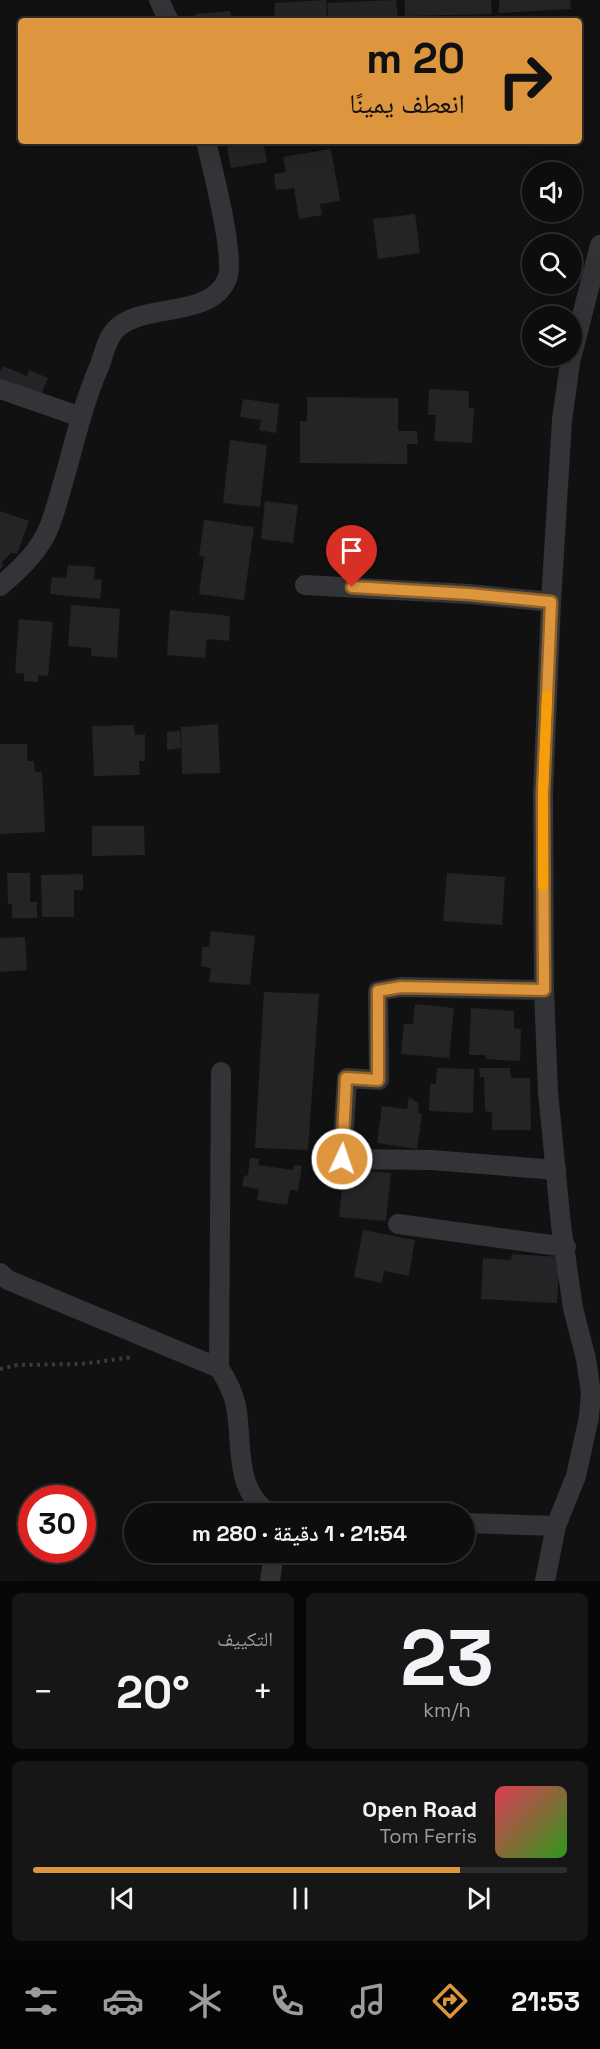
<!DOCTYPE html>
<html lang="ar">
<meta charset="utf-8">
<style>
:root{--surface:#0d0d0e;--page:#161617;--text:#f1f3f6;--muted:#9a9c9e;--line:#2d2d2e;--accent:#dd953e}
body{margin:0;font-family:"Space Grotesk","Noto Naskh Arabic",sans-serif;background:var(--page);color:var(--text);direction:rtl;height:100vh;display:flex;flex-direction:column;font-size:22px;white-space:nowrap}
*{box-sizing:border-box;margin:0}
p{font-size:20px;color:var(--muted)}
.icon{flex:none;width:33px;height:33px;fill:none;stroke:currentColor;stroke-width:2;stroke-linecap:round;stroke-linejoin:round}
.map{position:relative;height:1581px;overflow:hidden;direction:ltr}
.side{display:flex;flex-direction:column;gap:12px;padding:12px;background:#070708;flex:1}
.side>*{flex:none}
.top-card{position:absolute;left:18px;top:18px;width:564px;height:126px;border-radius:6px;box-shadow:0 6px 24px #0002,0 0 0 2px var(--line);direction:rtl;background:#dd953e;color:#111;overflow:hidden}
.controls{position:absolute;left:522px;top:162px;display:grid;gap:12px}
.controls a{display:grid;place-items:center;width:60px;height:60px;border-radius:50%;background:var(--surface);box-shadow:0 6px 24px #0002,0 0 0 2px var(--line);font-size:30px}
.speed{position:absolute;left:18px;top:1485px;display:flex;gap:12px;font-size:30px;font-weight:700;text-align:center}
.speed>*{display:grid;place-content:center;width:78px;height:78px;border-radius:50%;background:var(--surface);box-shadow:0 6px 24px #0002,0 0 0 2px var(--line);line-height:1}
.speed .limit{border:9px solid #d22;background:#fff;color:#111}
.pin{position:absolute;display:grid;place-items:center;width:51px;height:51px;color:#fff;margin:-62px -26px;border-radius:50% 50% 50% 0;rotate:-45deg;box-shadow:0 0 6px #0007}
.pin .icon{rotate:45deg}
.me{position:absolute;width:66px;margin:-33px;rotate:3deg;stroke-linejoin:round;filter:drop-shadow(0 0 4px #0008)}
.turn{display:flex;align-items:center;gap:21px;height:126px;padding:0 18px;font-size:27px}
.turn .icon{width:78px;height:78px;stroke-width:2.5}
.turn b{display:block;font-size:42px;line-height:51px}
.big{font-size:45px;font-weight:600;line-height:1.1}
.side .card{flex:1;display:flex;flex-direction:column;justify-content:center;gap:9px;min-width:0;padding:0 21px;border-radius:9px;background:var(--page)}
.side .dial{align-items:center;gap:0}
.dial b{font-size:78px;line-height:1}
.song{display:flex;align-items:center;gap:18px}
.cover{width:72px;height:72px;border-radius:9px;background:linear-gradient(135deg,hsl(350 70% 55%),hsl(110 70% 35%))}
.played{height:6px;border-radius:3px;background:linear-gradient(90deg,var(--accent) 80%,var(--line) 80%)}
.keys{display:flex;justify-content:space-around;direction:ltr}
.heat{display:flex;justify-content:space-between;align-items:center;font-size:33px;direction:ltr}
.side .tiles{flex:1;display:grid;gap:12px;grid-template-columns:1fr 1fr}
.card:last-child{grid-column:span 2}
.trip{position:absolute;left:124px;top:1503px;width:351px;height:60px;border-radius:30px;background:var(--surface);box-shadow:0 6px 24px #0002,0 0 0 2px var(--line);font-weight:600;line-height:60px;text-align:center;direction:rtl}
.tab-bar{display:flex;height:96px;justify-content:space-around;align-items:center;background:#050506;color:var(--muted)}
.tab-bar .icon{width:42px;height:42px}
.tab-bar .active{color:var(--accent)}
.tab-bar b{font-size:27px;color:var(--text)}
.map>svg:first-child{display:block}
.building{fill:#242426}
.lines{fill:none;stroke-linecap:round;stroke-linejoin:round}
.path{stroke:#393b3e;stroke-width:4;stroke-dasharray:3 4.5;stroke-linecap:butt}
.minor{stroke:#333437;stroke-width:20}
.route-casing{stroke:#906128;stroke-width:15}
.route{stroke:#dd953e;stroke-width:10}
.slow{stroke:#f59e0b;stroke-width:10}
</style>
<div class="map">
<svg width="600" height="1581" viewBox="0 0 600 1581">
<rect width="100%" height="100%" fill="#111112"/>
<g class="building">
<polygon points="326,0 327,21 274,21 275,3"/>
<polygon points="396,0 398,18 385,19 385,21 329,21 327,3"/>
<polygon points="405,0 491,0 492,14 405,16"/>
<polygon points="499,0 570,0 571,9 499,13"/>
<polygon points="230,11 233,21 196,21 195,14"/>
<polygon points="263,141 267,162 231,168 227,147"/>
<polygon points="331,149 340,201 320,204 322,215 299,219 294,188 276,190 274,174 286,172 283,157"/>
<polygon points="415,214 420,253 378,259 373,219"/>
<polygon points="3,366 27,376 29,370 48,378 39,399 0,381 0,372"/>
<polygon points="429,389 469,391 469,408 474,408 472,443 434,441 436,415 428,415"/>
<polygon points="307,397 398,398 398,431 417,431 418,444 407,444 407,464 300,463 300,421 307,421"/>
<polygon points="243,399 279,404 276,433 259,430 261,420 240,417"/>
<polygon points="230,440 267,445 260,507 223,503"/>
<polygon points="265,501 298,505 293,543 261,539"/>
<polygon points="0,511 29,521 17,554 11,553 2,562 3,566 0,569"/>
<polygon points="204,520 254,527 244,600 199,594 204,557 199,556"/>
<polygon points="68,565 95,567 94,579 102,580 100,599 50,594 52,577 66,578"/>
<polygon points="71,605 120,609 117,658 91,656 91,648 68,646"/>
<polygon points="170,610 230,616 229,641 207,639 205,658 167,655"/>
<polygon points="19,619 53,622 48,676 38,675 38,682 24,681 24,674 15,673"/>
<polygon points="218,724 220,773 182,774 181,727"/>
<polygon points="134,725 135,735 145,734 145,761 139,761 140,775 94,776 92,726"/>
<polygon points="180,731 181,748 167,750 167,732"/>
<polygon points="0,744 27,744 27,761 34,761 35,772 42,772 45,832 0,834"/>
<polygon points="92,826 144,826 145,855 92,856"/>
<polygon points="7,873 30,873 30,902 37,902 37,918 12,918 12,904 8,904"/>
<polygon points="447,873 505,877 502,925 443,921"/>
<polygon points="83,874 83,890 74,890 74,917 42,917 41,875"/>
<polygon points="211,931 255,936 250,985 209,982 211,968 201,966 202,947 209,947"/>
<polygon points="25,937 27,970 0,972 0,938"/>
<polygon points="264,992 319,994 308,1150 255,1148"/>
<polygon points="415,1004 454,1008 449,1058 401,1054 404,1024 413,1024"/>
<polygon points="471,1008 514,1011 514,1028 521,1029 520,1061 486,1059 486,1055 469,1055"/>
<polygon points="437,1068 474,1069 473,1113 429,1111 430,1084 436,1084"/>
<polygon points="479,1068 510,1068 511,1078 530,1078 531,1130 492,1130 492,1113 485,1111 484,1077 480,1077"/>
<polygon points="409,1097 419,1104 418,1113 422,1114 417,1149 377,1143 382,1106 407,1109"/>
<polygon points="250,1158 259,1159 258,1165 293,1170 294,1165 302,1166 298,1191 290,1190 287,1205 257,1200 259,1189 242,1186 244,1176 248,1175"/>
<polygon points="344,1169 391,1173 386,1221 339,1217"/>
<polygon points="363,1230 415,1240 409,1276 384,1271 382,1283 354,1277"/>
<polygon points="512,1254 560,1257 557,1303 481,1299 483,1258 511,1260"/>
</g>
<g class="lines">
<polyline class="path" points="0,1369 17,1365 81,1364 134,1357"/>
<g class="minor">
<polyline points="159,0 169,21"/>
<polyline points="572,355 600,245"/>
<polyline points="0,389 81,417"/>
<polyline points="305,585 469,594 551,602"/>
<path d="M0 586C18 571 34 556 45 536 52 523 56 507 60 493 73 451 81 408 99 367 104 355 106 340 115 330 143 301 210 320 227 279 236 257 212 168 206 141"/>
<polyline points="544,990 401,987 378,991 379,1080 347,1078 342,1159 432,1160 556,1170"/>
<polyline points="398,1224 566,1247"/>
<path d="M0 1273 8 1280 219 1368C227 1380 233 1391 236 1406 243 1442 233 1492 271 1514"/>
<polyline points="219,1368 221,1072"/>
<polyline points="465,1523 556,1526"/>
<polyline points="270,1581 274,1552"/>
<polyline points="545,1581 556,1526 576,1476 589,1417 591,1393 586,1359 573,1308 561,1225 548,1092 544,990 543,793 551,602 562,420 571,356"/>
</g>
</g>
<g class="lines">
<defs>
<polyline id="route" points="342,1159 346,1078 378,1080 378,991 401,987 544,990 543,793 551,602 469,594 352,587"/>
</defs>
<use href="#route" class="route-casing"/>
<use href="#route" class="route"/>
<polyline class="slow" points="543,886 543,793 547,695"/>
</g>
</svg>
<div class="controls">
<a><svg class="icon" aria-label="sound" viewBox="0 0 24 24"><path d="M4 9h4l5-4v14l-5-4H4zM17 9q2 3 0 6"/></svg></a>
<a><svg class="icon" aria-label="search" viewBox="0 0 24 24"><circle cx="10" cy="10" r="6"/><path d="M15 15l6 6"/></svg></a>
<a><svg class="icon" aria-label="layers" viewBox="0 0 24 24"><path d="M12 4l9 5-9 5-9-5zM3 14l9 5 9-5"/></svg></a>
</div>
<div class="speed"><div class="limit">30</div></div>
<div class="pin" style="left:352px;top:587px;background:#d93025"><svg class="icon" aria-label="arrive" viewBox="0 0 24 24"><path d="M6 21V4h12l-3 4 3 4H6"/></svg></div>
<svg class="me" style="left:342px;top:1159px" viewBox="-20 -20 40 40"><circle r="17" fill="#dd953e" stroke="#fff" stroke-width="3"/><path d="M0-11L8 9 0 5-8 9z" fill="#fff"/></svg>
<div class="trip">21:54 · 1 دقيقة · 280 m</div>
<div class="top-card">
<div class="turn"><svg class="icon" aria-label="right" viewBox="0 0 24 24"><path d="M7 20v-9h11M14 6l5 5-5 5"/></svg><div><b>20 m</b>انعطف يمينًا</div></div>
</div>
</div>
<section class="side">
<div class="tiles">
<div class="card dial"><b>23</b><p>km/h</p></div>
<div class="card"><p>التكييف</p>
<div class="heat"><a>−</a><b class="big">20°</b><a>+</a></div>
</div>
<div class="card">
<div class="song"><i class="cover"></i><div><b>Open Road</b><p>Tom Ferris</p></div></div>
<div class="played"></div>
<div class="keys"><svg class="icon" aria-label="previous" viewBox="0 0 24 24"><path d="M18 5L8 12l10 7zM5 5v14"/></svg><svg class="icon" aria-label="pause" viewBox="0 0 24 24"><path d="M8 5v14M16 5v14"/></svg><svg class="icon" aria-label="next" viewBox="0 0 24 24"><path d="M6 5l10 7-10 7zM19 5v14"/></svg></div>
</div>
</div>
</section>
<nav class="tab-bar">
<b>21:53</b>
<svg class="icon active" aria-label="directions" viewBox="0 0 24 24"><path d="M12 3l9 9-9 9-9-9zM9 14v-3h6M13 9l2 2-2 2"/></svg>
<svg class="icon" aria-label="music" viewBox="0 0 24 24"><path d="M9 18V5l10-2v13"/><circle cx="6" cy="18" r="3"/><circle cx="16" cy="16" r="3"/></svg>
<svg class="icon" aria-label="phone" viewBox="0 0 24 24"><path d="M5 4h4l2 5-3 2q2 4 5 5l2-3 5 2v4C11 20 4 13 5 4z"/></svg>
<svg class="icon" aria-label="climate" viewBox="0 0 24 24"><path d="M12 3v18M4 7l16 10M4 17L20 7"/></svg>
<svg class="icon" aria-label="car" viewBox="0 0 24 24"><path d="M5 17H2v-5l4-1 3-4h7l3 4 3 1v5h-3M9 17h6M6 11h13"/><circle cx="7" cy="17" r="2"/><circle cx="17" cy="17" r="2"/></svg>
<svg class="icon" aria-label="filters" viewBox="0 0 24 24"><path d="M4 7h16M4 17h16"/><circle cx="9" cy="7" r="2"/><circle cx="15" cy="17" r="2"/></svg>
</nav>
